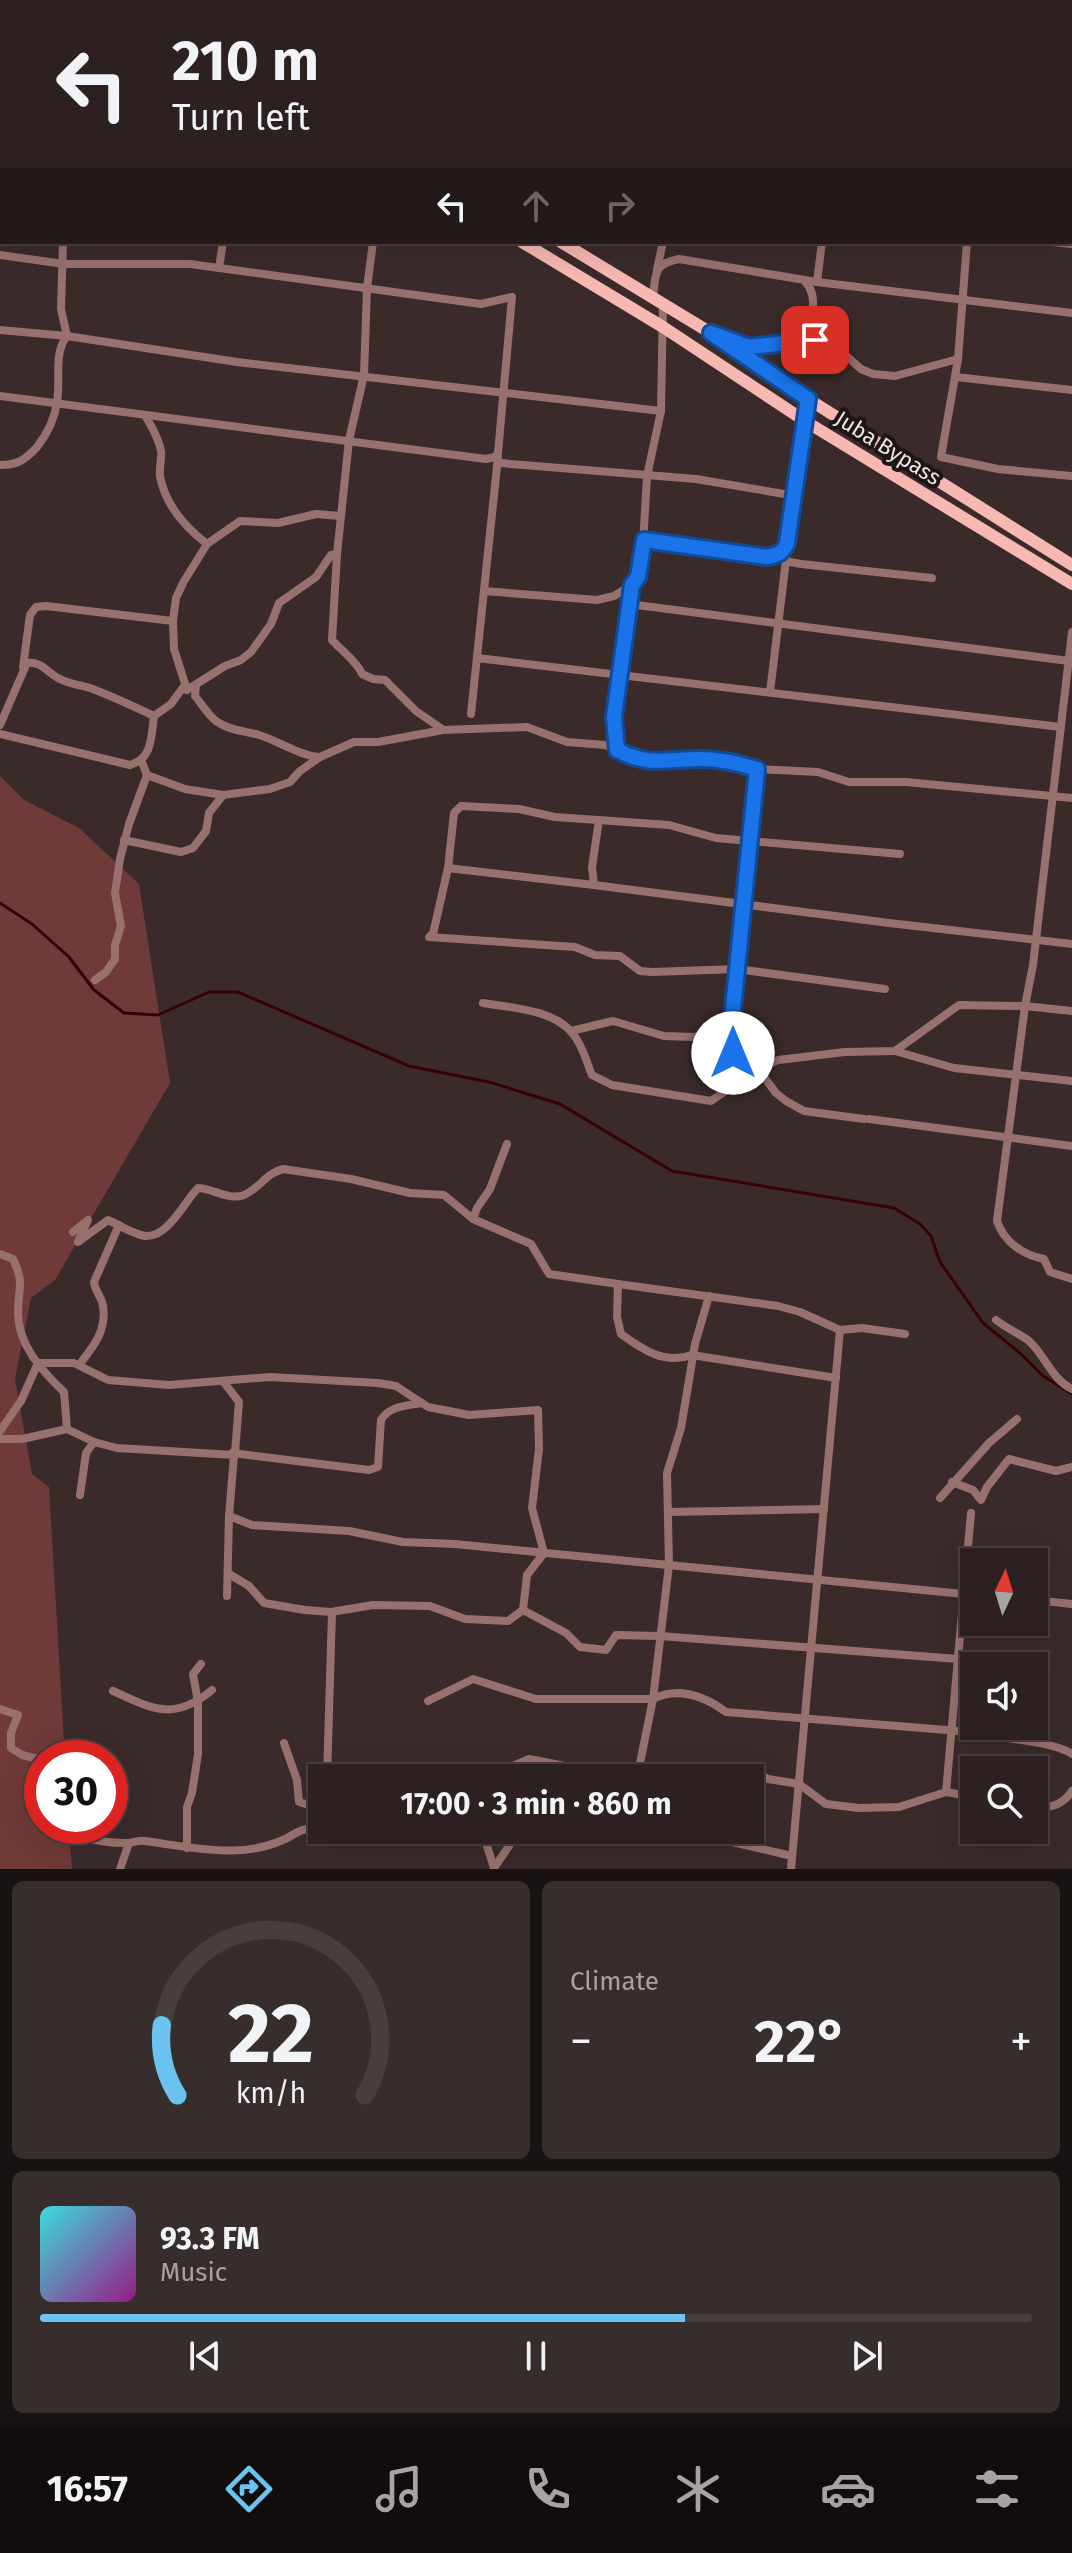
<!DOCTYPE html>
<meta charset="utf-8">
<style>
:root{--surface:#2c2020;--page:#382d2d;--text:#f1f3f6;--muted:#a6a3a5;--line:#483e3e;--accent:#6bc3f2}
body{margin:0;font-family:"Fira Sans",sans-serif;background:var(--page);color:var(--text);height:100vh;display:flex;flex-direction:column;font-size:30px;white-space:nowrap}
*{box-sizing:border-box;margin:0}
p{font-size:26px;color:var(--muted)}
.icon{flex:none;width:44px;height:44px;fill:none;stroke:currentColor;stroke-width:2;stroke-linecap:round;stroke-linejoin:round}
.map{position:relative;height:1869px;overflow:hidden}
.side{display:flex;flex-direction:column;gap:12px;padding:12px;background:#181212;flex:1}
.side>*{flex:none}
.top-card{position:absolute;left:0px;top:0px;width:1072px;height:244px;box-shadow:0 8px 32px #0002,0 0 0 2px var(--line);background:#2c2020;color:var(--text);overflow:hidden}
.needle{width:52px;rotate:4deg}
.tools{position:absolute;left:960px;top:1548px;display:grid;gap:16px}
.tools a{display:grid;place-items:center;width:88px;height:88px;border-radius:0px;background:var(--surface);box-shadow:0 8px 32px #0002,0 0 0 2px var(--line);font-size:40px}
.speed{position:absolute;left:24px;top:1740px;display:flex;gap:16px;font-size:40px;font-weight:700;text-align:center}
.speed>*{display:grid;place-content:center;width:104px;height:104px;border-radius:50%;background:var(--surface);box-shadow:0 8px 32px #0002,0 0 0 2px var(--line);line-height:1}
.speed .limit{border:12px solid #d22;background:#fff;color:#111}
.pin{position:absolute;display:grid;place-items:center;width:68px;height:68px;color:#fff;margin:-34px;border-radius:16px;box-shadow:0 4px 12px #0006}
.me{position:absolute;width:88px;margin:-44px;rotate:0deg;stroke-linejoin:round;filter:drop-shadow(0 0 6px #0008)}
.turn{display:flex;align-items:center;gap:28px;height:168px;padding:0 40px;font-size:36px}
.turn .icon{width:104px;height:104px;stroke-width:2.5}
.turn b{display:block;font-size:56px;line-height:68px}
.lanes{display:flex;align-items:center;height:76px;padding:0 40px;background:#0003;justify-content:center;gap:40px;direction:ltr}
.lanes .off{opacity:.35}
.big{font-size:60px;font-weight:700;line-height:1.1}
.side .widget{flex:1;display:flex;flex-direction:column;justify-content:center;gap:12px;min-width:0;padding:0 28px;border-radius:12px;background:var(--page)}
.side .dial{align-items:center;gap:0}
.dial svg{height:208px;overflow:visible;fill:none;stroke:var(--line);stroke-width:7;stroke-linecap:round;text-anchor:middle}
.dial text{fill:var(--text);stroke:none}
.song{display:flex;align-items:center;gap:24px}
.cover{width:96px;height:96px;border-radius:12px;background:linear-gradient(135deg,hsl(180 70% 55%),hsl(310 70% 35%))}
.played{height:8px;border-radius:4px;background:linear-gradient(90deg,var(--accent) 65%,var(--line) 65%)}
.keys{display:flex;justify-content:space-around;direction:ltr}
.heat{display:flex;justify-content:space-between;align-items:center;font-size:44px;direction:ltr}
.side .tiles{flex:1;display:grid;gap:12px;grid-template-columns:1fr 1fr}
.widget:last-child{grid-column:span 2}
.trip{position:absolute;left:308px;top:1764px;width:456px;height:80px;border-radius:0px;background:var(--surface);box-shadow:0 8px 32px #0002,0 0 0 2px var(--line);font-weight:700;line-height:80px;text-align:center}
.dock{display:flex;height:128px;justify-content:space-around;align-items:center;background:#120d0d;color:var(--muted)}
.dock .icon{width:56px;height:56px}
.dock .on{color:var(--accent)}
.dock b{font-size:36px;color:var(--text)}
.map>svg:first-child{display:block}
.green{fill:#6f3a37}
.lines{fill:none;stroke-linecap:round;stroke-linejoin:round}
.stream{stroke:#390004;stroke-width:3}
.minor{stroke:#98716e;stroke-width:8}
.primary{stroke:#f7b7b2;stroke-width:12}
.route-casing{stroke:#114b97;stroke-width:20}
.route{stroke:#1a73e8;stroke-width:14}
.labels{text-anchor:middle;dominant-baseline:central;stroke-width:8;stroke-linejoin:round;paint-order:stroke}
.street-label{font-size:22px;fill:#efe5e4;stroke:#1c1615}
</style>
<div class="map">
<svg width="1072" height="1869" viewBox="0 0 1072 1869">
<rect width="100%" height="100%" fill="#3a2b2a"/>
<polygon class="green" points="0,776 24,800 79,828 139,884 170,1083 55,1280 31,1298 15,1379 32,1474 49,1487 65,1758 42,1758 42,1826 69,1826 72,1869 0,1869"/>
<g class="lines">
<polyline class="stream" points="0,903 32,924 69,957 94,990 124,1013 158,1015 209,992 238,992 409,1066 489,1082 560,1104 672,1171 894,1208 920,1224 931,1236 940,1262 983,1323 1021,1354 1043,1376 1072,1394"/>
<g class="minor">
<polyline points="748,0 762,2"/>
<polyline points="83,2 83,0"/>
<polyline points="251,2 252,0"/>
<polyline points="401,2 401,0"/>
<polyline points="552,2 552,0"/>
<polyline points="701,2 701,0"/>
<polyline points="851,2 851,0"/>
<polyline points="996,2 996,0"/>
<polyline points="1070,46 1072,46"/>
<polyline points="0,98 2,98"/>
<polyline points="1070,113 1072,113"/>
<polyline points="0,168 2,168"/>
<polyline points="1070,181 1072,181"/>
<path d="M373 242 367 288 364 375 349 440 337 554 332 640C341 650 358 663 362 674L373 679 385 680 416 711 442 729"/>
<polyline points="967,242 958,359 941,457 998,469 1072,476"/>
<polyline points="1052,242 1072,244"/>
<polyline points="0,255 64,264 190,264 481,304 512,297 498,453 495,457 486,459 0,396"/>
<polyline points="219,268 223,242"/>
<polyline points="657,269 663,242"/>
<polyline points="817,282 822,242"/>
<path d="M653 297C656 274 653 264 679 259L817 282 1072 313"/>
<polyline points="0,330 67,336 237,362 661,411"/>
<polyline points="727,339 749,347 824,341 843,353 861,369 873,374 895,376 958,359"/>
<path d="M801 343C810 323 821 299 805 281"/>
<polyline points="956,377 1072,390"/>
<path d="M145 415C151 426 159 438 161 451 162 459 159 468 160 476 165 505 185 527 207 544"/>
<polyline points="500,463 696,479 796,496"/>
<path d="M0 465C18 465 25 460 37 447 47 434 55 419 57 402 61 381 53 353 67 336L61 309 63 242"/>
<polyline points="644,540 767,557 778,554 784,550 796,496 808,399"/>
<polyline points="337,554 331,555 316,577 279,603 271,624 251,652 241,660 225,666 187,690 174,649 173,621 176,598 183,583 207,544 240,521 278,523 316,514 340,516"/>
<polyline points="778,554 790,562 801,564 932,578"/>
<polyline points="484,591 597,600 614,596 632,585 638,577 642,562 647,476 661,411 663,304"/>
<polyline points="629,604 1069,661"/>
<polyline points="477,658 1061,727"/>
<polyline points="23,667 30,615 36,607 46,606 173,621"/>
<path d="M196 685 195 696C201 703 208 715 216 721 228 730 245 731 259 735 279 741 298 755 319 757"/>
<polyline points="770,692 786,560"/>
<polyline points="471,714 498,457"/>
<path d="M0 725 27 663C42 661 47 673 60 679 69 684 80 685 90 688 112 696 133 706 154 716"/>
<path d="M0 734 130 765C153 758 151 737 154 716L171 704 184 686"/>
<polyline points="617,750 613,729 614,717 632,585"/>
<polyline points="757,769 730,1039 733,1053 758,1069 776,1093 786,1101 804,1111 864,1119"/>
<polyline points="147,775 185,789 223,795 270,789 290,782 300,771 320,757 354,742 378,742 443,730 527,727 567,742 605,745 646,762 712,760 730,761 757,769 818,772 849,782 906,782 1072,798"/>
<polyline points="599,820 592,867 594,885 889,923 1072,944"/>
<polyline points="124,840 181,852 193,848 206,831 209,813 223,795"/>
<polyline points="448,868 594,885"/>
<polyline points="95,980 106,972 115,959 115,945 121,926 115,893 120,859 129,824 147,775 142,762"/>
<polyline points="885,989 737,969 652,972 640,971 620,956 595,955 575,947 429,937 433,934 448,868 454,813 461,806 519,809 555,817 669,825 716,838 900,854"/>
<path d="M483 1003C512 1008 554 1009 573 1034 583 1046 586 1061 592 1075L612 1085 711 1101 758 1069 778 1060 845 1052 895 1051 959 1005 1025 1006 1033 965 1072 632"/>
<path d="M1072 1011 1025 1006 997 1221C1004 1242 1023 1255 1044 1259L1050 1272 1072 1279"/>
<polyline points="571,1031 613,1021 664,1036 694,1037 714,1031 732,1018"/>
<polyline points="707,1033 721,1039 731,1047"/>
<polyline points="895,1051 954,1068 1072,1081"/>
<polyline points="869,1119 1072,1146"/>
<polyline points="473,1219 477,1208 490,1189 507,1144"/>
<path d="M73 1232 88 1220 78 1242 108 1220C119 1225 133 1234 145 1236 168 1238 184 1202 198 1188 212 1188 229 1201 244 1195 259 1189 266 1173 283 1169L351 1179 410 1193 444 1195 473 1219 531 1244 549 1274 618 1284 617 1317 621 1334C642 1349 664 1365 692 1355L836 1378"/>
<path d="M0 1254 13 1259C25 1284 18 1287 18 1313 18 1345 42 1371 64 1392L67 1429"/>
<polyline points="618,1284 778,1306 800,1312 840,1330 862,1328 905,1334"/>
<path d="M996 1320C1006 1328 1020 1334 1029 1341 1045 1355 1052 1380 1072 1389"/>
<path d="M79 1365C93 1347 107 1331 103 1306 102 1297 95 1292 94 1282L119 1225"/>
<polyline points="223,1381 239,1402 235,1453"/>
<polyline points="0,1431 21,1401 38,1363 74,1363 108,1380 169,1385 270,1377 378,1383 396,1386 428,1407 469,1415 538,1410 539,1449 532,1508 544,1553 527,1575 523,1610 566,1633 580,1647 606,1650 616,1635 660,1636 958,1659"/>
<polyline points="0,1439 22,1439 67,1429 94,1442 117,1448 234,1455 229,1516 252,1525 349,1531 403,1542 455,1544 974,1595"/>
<path d="M232 1453 369 1470 378 1467 381 1420C389 1406 406 1406 421 1403"/>
<polyline points="952,1482 973,1490 981,1500 987,1487 1009,1459 1056,1471 1072,1467"/>
<polyline points="80,1495 86,1453 94,1442"/>
<polyline points="940,1498 989,1443 1017,1419"/>
<polyline points="668,1512 824,1509"/>
<polyline points="229,1574 249,1586 264,1603 305,1610 331,1612 373,1605 430,1606 465,1619 508,1621 523,1610"/>
<polyline points="227,1596 229,1516"/>
<polyline points="1034,1600 1072,1604"/>
<path d="M113 1691C154 1710 175 1721 212 1690"/>
<path d="M428 1701 473 1679 536 1699H653C679 1686 704 1696 726 1712L971 1732C998 1739 1051 1740 1072 1754"/>
<polyline points="0,1709 18,1715 11,1733 11,1748 22,1755 42,1760"/>
<polyline points="284,1743 297,1780 299,1802 322,1809"/>
<polyline points="327,1778 332,1612"/>
<polyline points="455,1778 499,1772 529,1759 575,1768"/>
<polyline points="570,1778 575,1768 614,1768 662,1777 752,1770 768,1779 799,1784 826,1804 859,1808 899,1807 946,1792 974,1797"/>
<polyline points="637,1778 653,1699 669,1565 667,1473 681,1428 695,1344 709,1296"/>
<polyline points="946,1792 971,1513"/>
<path d="M1034 1806C1049 1809 1063 1805 1072 1791"/>
<polyline points="69,1826 87,1834"/>
<polyline points="482,1830 494,1868"/>
<polyline points="588,1830 619,1841 641,1830"/>
<polyline points="653,1830 719,1839 792,1856"/>
<path d="M59 1832C81 1836 104 1844 127 1843 133 1843 138 1840 145 1841 196 1848 250 1862 296 1833 311 1824 313 1837 322 1814"/>
<polyline points="187,1848 187,1807 192,1793 198,1754 198,1702 193,1674 201,1664"/>
<polyline points="494,1868 520,1830"/>
<polyline points="120,1869 129,1843"/>
<polyline points="791,1869 840,1330"/>
</g>
<g class="primary">
<polyline points="124,0 127,2"/>
<polyline points="156,0 159,2"/>
<polyline points="522,242 663,327 805,421 1072,584"/>
<polyline points="561,242 711,333 808,399 1072,565"/>
</g>
</g>
<g class="lines">
<defs>
<path id="route" d="M733 1053 730 1039 757 769C736 763 717 758 695 759 662 760 648 766 617 750L614 717 632 585 638 577 644 540 767 557C778 555 783 553 787 543L808 399 711 333 749 347 815 340"/>
</defs>
<use href="#route" class="route-casing"/>
<use href="#route" class="route"/>
</g>
<g class="labels">
<g class="street-label">
<text transform="translate(888 448) rotate(32)">Juba Bypass</text>
</g>
</g>
</svg>
<div class="tools">
<a><svg class="needle" viewBox="-14 -14 28 28"><path d="M0-13l5 13h-10z" fill="#e53935"/><path d="M0 13l5-13h-10z" fill="#a6a3a5"/></svg></a>
<a><svg class="icon" aria-label="sound" viewBox="0 0 24 24"><path d="M4 9h4l5-4v14l-5-4H4zM17 9q2 3 0 6"/></svg></a>
<a><svg class="icon" aria-label="search" viewBox="0 0 24 24"><circle cx="10" cy="10" r="6"/><path d="M15 15l6 6"/></svg></a>
</div>
<div class="speed"><div class="limit">30</div></div>
<div class="pin" style="left:815px;top:340px;background:#d93025"><svg class="icon" aria-label="arrive" viewBox="0 0 24 24"><path d="M6 21V4h12l-3 4 3 4H6"/></svg></div>
<svg class="me" style="left:733px;top:1053px" viewBox="-20 -20 40 40"><circle r="19" fill="#fff"/><path d="M0-13L10 11 0 6-10 11z" fill="#1a73e8"/></svg>
<div class="trip">17:00 · 3 min · 860 m</div>
<div class="top-card">
<div class="turn"><svg class="icon" aria-label="left" viewBox="0 0 24 24"><path d="M17 20v-9H6M10 6l-5 5 5 5"/></svg><div><b>210 m</b>Turn left</div></div>
<div class="lanes"><svg class="icon" aria-label="left" viewBox="0 0 24 24"><path d="M17 20v-9H6M10 6l-5 5 5 5"/></svg><svg class="icon off" aria-label="ahead" viewBox="0 0 24 24"><path d="M12 20V5M6 11l6-6 6 6"/></svg><svg class="icon off" aria-label="right" viewBox="0 0 24 24"><path d="M7 20v-9h11M14 6l5 5-5 5"/></svg></div>
</div>
</div>
<section class="side">
<div class="tiles">
<div class="widget dial"><svg viewBox="0 0 100 80">
<path d="M14 69A42 42 0 1 1 86 69"/>
<path d="M14 69A42 42 0 0 1 8 42" stroke="#6bc3f2"/>
<text x="50" y="56" font-size="32" font-weight="700">22</text>
<text x="50" y="72" font-size="11">km/h</text>
</svg></div>
<div class="widget"><p>Climate</p>
<div class="heat"><a>−</a><b class="big">22°</b><a>+</a></div>
</div>
<div class="widget">
<div class="song"><i class="cover"></i><div><b>93.3 FM</b><p>Music</p></div></div>
<div class="played"></div>
<div class="keys"><svg class="icon" aria-label="previous" viewBox="0 0 24 24"><path d="M18 5L8 12l10 7zM5 5v14"/></svg><svg class="icon" aria-label="pause" viewBox="0 0 24 24"><path d="M8 5v14M16 5v14"/></svg><svg class="icon" aria-label="next" viewBox="0 0 24 24"><path d="M6 5l10 7-10 7zM19 5v14"/></svg></div>
</div>
</div>
</section>
<nav class="dock">
<b>16:57</b>
<svg class="icon on" aria-label="directions" viewBox="0 0 24 24"><path d="M12 3l9 9-9 9-9-9zM9 14v-3h6M13 9l2 2-2 2"/></svg>
<svg class="icon" aria-label="music" viewBox="0 0 24 24"><path d="M9 18V5l10-2v13"/><circle cx="6" cy="18" r="3"/><circle cx="16" cy="16" r="3"/></svg>
<svg class="icon" aria-label="phone" viewBox="0 0 24 24"><path d="M5 4h4l2 5-3 2q2 4 5 5l2-3 5 2v4C11 20 4 13 5 4z"/></svg>
<svg class="icon" aria-label="climate" viewBox="0 0 24 24"><path d="M12 3v18M4 7l16 10M4 17L20 7"/></svg>
<svg class="icon" aria-label="car" viewBox="0 0 24 24"><path d="M5 17H2v-5l4-1 3-4h7l3 4 3 1v5h-3M9 17h6M6 11h13"/><circle cx="7" cy="17" r="2"/><circle cx="17" cy="17" r="2"/></svg>
<svg class="icon" aria-label="filters" viewBox="0 0 24 24"><path d="M4 7h16M4 17h16"/><circle cx="9" cy="7" r="2"/><circle cx="15" cy="17" r="2"/></svg>
</nav>
